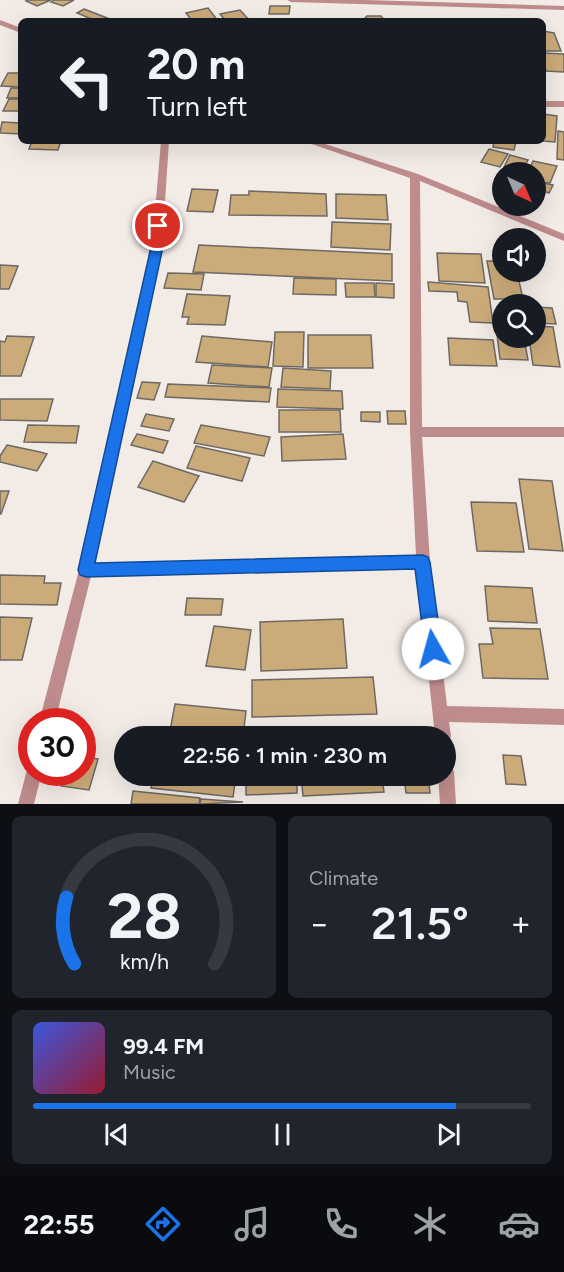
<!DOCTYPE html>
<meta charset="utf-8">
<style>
:root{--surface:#171b24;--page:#20242c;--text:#f1f3f6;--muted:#9ea1a6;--line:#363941;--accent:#1a73e8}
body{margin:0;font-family:Figtree,sans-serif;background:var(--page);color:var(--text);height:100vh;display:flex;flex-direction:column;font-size:22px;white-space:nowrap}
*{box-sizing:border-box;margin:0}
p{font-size:20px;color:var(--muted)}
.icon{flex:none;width:33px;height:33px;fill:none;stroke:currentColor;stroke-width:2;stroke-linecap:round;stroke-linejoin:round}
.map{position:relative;height:804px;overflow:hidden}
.panel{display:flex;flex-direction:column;gap:12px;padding:12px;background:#0d0f14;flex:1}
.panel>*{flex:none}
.hud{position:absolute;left:18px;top:18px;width:528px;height:126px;border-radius:9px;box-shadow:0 6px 24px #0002;background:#171b24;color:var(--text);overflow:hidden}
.needle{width:39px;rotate:136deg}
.buttons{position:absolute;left:492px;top:162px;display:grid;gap:12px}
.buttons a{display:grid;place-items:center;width:54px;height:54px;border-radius:50%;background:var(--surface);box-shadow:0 6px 24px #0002;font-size:30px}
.speed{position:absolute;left:18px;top:708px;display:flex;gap:12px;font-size:30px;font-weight:700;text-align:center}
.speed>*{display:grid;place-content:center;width:78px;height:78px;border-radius:50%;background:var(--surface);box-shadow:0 6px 24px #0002;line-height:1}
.speed .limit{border:9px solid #d22;background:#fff;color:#111}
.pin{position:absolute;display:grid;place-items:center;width:51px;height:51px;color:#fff;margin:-26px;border:3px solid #fff;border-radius:50%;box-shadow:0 2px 6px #0007}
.me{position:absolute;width:66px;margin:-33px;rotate:353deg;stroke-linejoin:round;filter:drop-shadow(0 0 4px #0008)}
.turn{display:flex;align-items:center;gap:21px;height:126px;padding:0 30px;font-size:27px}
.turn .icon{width:78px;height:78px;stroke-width:2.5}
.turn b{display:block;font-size:42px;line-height:51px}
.big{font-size:45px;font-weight:600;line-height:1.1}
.panel .card{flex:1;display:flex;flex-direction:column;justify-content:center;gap:9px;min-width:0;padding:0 21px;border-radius:9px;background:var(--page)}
.panel .dial{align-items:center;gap:0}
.dial svg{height:156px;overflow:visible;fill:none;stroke:var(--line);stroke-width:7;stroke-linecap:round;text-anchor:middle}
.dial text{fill:var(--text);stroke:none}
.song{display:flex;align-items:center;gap:18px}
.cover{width:72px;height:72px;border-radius:9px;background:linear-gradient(135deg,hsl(230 70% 55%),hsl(350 70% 35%))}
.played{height:6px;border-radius:3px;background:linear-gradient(90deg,var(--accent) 85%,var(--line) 85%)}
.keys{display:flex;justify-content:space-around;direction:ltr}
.heat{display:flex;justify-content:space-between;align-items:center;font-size:33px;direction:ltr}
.panel .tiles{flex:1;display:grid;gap:12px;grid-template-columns:1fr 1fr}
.card:last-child{grid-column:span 2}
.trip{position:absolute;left:114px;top:726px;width:342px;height:60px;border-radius:30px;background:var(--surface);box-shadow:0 6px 24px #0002;font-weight:600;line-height:60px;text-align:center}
.menu{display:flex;height:96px;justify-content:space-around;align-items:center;background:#090b0e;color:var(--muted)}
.menu .icon{width:42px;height:42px}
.menu .current{color:var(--accent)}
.menu b{font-size:27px;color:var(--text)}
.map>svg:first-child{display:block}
.building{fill:#ccab7a;stroke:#6d6963;stroke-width:1.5}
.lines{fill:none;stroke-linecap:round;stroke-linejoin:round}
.street{fill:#be8c8c;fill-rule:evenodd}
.route{fill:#1a73e8;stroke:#114b97;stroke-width:1.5}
</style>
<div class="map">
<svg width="564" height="804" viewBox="0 0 564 804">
<rect width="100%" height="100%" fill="#f2ebe6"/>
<g class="building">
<polygon points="28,0 51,0 37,6 26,1"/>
<polygon points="54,0 74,0 63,6 51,2"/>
<polygon points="270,6 290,6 289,14 269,14"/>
<polygon points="208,8 218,21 192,21 186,13"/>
<polygon points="84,9 115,21 96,21 77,13"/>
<polygon points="240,10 250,21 226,21 220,14"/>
<polygon points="367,16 381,16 385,21 362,21"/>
<polygon points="543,31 554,33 561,51 544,51"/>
<polygon points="543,53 564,54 564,72 546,71"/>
<polygon points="8,73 21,73 21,87 1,86"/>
<polygon points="11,88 21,88 21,98 7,98"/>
<polygon points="9,99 21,99 21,111 3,111"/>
<polygon points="543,114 557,116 555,142 543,141"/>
<polygon points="2,122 21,123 21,134 0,133"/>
<polygon points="558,131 564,132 564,160 557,159"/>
<polygon points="32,141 61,141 58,150 29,149"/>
<polygon points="494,141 516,141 514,150 493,147"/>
<polygon points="489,149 508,154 500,167 481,162"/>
<polygon points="510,155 528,160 522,171 504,167"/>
<polygon points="533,161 557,166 550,183 536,182 536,172 528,172"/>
<polygon points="543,183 553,185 549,193 540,190"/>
<polygon points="192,189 218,190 213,212 187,211"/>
<polygon points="249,191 326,194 327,216 229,215 231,195 249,195"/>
<polygon points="336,194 386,195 388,220 336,218"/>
<polygon points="332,222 391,224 390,250 331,247"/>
<polygon points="199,245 392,254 392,281 193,272"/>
<polygon points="437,253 481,254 485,283 439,281"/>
<polygon points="487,261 501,261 502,272 517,272 523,299 494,299"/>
<polygon points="0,265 18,266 9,289 0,289"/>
<polygon points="168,273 204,274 201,290 164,288"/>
<polygon points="294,278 336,279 336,295 293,294"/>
<polygon points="428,282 488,287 493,323 470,322 467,302 458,301 457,292 429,291"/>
<polygon points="345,283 374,283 375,297 346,297"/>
<polygon points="376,283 394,284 394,298 376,297"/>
<polygon points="187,294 230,296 225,325 187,324 189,317 182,317"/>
<polygon points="536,307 552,308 556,324 536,323"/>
<polygon points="496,326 502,326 502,338 524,338 528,360 500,359"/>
<polygon points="536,326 553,327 560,367 533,365 529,338 536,338"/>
<polygon points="275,332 304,332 303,367 273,366"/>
<polygon points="308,335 371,335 373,368 308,368"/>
<polygon points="7,336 34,337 21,376 0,376 0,341 5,342"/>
<polygon points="202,336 272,342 268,367 196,362"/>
<polygon points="448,338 493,340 497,366 450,365"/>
<polygon points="212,365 272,368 269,387 208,383"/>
<polygon points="283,368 331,371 330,389 281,387"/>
<polygon points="142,382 160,383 154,400 137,398"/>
<polygon points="168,384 271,388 269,402 165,397"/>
<polygon points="278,389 342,391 343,409 277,407"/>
<polygon points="0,399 53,399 47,421 0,420"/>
<polygon points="279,410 340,410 341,432 279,432"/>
<polygon points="387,411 405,411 406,424 388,424"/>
<polygon points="361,412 380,412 380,422 361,421"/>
<polygon points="146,414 174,419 169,431 141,426"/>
<polygon points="28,425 79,426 76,443 24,442"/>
<polygon points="201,425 270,437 264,456 194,443"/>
<polygon points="137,434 168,441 163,453 131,445"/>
<polygon points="343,434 346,459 282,461 281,437"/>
<polygon points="7,445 40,452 47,454 37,471 0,462 0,456"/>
<polygon points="196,446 250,458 242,481 187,468"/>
<polygon points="153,461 199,476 184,502 138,487"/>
<polygon points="519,479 552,481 563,551 529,549"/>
<polygon points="0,491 9,491 1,514 0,514"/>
<polygon points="471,502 516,503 524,552 477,551"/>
<polygon points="0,575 45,576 44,583 61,583 57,605 0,604"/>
<polygon points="485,586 532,588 537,623 488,621"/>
<polygon points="187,598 223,599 221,615 185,615"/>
<polygon points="0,617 32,618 22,660 0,660"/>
<polygon points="343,619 347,668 261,671 260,622"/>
<polygon points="214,626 251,630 245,670 206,666"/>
<polygon points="490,628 540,629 548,679 483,678 479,644 493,644"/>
<polygon points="373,677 377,714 252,717 252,680"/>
<polygon points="175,704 246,711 243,736 169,736"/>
<polygon points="503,755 521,756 526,785 506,784"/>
<polygon points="82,757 98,759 89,790 61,786 65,772 82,772"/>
<polygon points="154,776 236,776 233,797 151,788"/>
<polygon points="246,776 297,776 297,793 246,795"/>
<polygon points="301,776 396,776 396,777 382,777 384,792 303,796"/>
<polygon points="404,776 428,776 430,793 406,793"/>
<polygon points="133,791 200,798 199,804 131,804"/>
<polygon points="201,799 243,802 200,804"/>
</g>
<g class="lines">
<g class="street">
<polygon points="287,0 365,0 564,6 564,10 291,2"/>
<polygon points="0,20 21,28 21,33 0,25"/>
<rect x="543" y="101" width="21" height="6"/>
<polygon points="161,141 169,141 162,247 94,564 416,556 410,432 410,178 303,141 316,141 418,174 564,234 564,241 420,181 422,427 564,427 564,437 422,437 430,562 447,706 564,709 564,725 449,722 451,736 449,742 446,743 446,736 435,736 417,568 91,576 55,722 39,722 79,570 152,247"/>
<polygon points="446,764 452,766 454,772 456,804 440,804 438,776 446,776"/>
<polygon points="32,765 32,772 42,772 34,804 18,804 28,766"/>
</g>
</g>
<polygon class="route" points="158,223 164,226 163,247 95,563 423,555 428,557 430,562 442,649 439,654 433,657 427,654 425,649 415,569 86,577 80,575 78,570 151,247 153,226"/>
</svg>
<div class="buttons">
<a><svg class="needle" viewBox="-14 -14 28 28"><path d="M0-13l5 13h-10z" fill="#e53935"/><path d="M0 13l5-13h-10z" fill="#9ea1a6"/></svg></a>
<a><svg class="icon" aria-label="sound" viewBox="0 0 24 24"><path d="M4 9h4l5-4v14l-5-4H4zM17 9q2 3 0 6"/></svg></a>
<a><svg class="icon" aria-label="search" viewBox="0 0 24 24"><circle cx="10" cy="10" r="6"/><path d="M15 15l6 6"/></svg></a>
</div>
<div class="speed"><div class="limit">30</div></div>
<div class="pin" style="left:158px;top:226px;background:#d93025"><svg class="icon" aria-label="arrive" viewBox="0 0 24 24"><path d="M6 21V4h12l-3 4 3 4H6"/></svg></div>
<svg class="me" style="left:433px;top:649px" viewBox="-20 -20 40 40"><circle r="19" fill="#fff"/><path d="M0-13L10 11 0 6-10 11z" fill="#1a73e8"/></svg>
<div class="trip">22:56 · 1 min · 230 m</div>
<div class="hud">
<div class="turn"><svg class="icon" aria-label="left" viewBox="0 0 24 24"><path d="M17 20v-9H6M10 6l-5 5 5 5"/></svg><div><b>20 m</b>Turn left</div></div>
</div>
</div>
<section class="panel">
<div class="tiles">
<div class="card dial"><svg viewBox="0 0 100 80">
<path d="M14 69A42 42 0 1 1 86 69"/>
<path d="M14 69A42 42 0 0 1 10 35" stroke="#1a73e8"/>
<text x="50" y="56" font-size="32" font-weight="700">28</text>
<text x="50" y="72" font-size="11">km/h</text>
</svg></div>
<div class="card"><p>Climate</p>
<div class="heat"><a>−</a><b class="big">21.5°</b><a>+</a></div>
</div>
<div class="card">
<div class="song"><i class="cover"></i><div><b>99.4 FM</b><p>Music</p></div></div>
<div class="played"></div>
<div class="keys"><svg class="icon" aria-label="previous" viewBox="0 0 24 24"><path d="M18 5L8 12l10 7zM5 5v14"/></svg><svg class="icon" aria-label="pause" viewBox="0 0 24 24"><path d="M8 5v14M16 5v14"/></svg><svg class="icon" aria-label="next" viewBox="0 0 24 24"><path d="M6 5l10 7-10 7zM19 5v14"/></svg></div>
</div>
</div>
</section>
<nav class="menu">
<b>22:55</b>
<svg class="icon current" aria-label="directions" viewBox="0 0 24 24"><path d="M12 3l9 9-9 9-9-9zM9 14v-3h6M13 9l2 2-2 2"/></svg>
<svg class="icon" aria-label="music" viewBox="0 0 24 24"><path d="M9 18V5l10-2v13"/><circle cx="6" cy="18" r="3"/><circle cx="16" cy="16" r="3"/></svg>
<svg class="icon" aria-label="phone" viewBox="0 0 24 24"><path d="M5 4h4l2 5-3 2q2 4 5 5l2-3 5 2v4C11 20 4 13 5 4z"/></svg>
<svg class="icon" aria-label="climate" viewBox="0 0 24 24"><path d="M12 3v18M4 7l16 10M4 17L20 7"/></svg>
<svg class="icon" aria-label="car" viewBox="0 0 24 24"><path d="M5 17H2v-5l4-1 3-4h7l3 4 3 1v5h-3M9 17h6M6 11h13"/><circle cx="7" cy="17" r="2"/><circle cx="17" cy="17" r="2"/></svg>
</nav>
